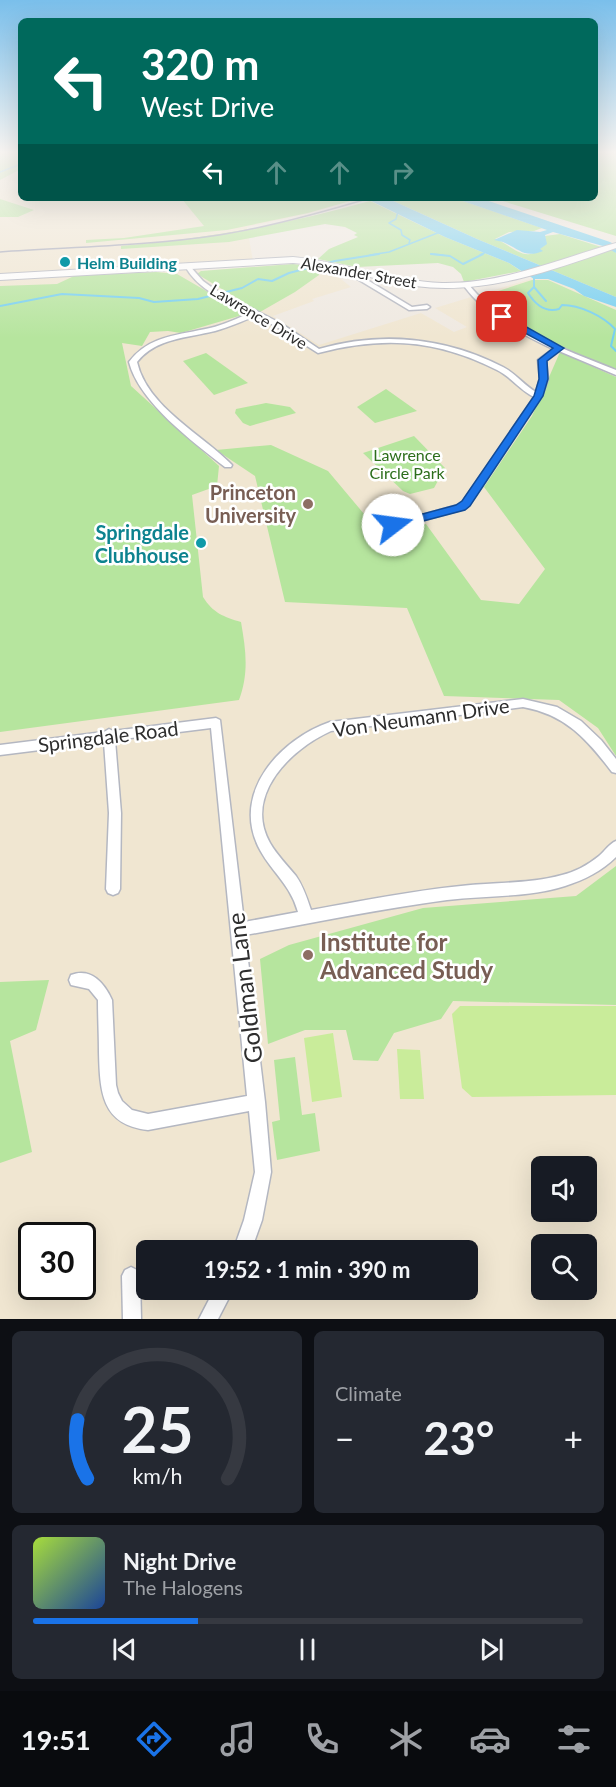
<!DOCTYPE html>
<meta charset="utf-8">
<style>
:root{--surface:#171b24;--page:#242831;--text:#f1f3f6;--muted:#9ea1a6;--line:#363941;--accent:#1a73e8}
body{margin:0;font-family:Lato,sans-serif;background:var(--page);color:var(--text);height:100vh;display:flex;flex-direction:column;font-size:22px;white-space:nowrap}
*{box-sizing:border-box;margin:0}
p{font-size:20px;color:var(--muted)}
.icon{flex:none;width:33px;height:33px;fill:none;stroke:currentColor;stroke-width:2;stroke-linecap:round;stroke-linejoin:round}
.map{position:relative;height:1319px;overflow:hidden}
.panel{display:flex;flex-direction:column;gap:12px;padding:12px;background:#0d0f14;flex:1}
.panel>*{flex:none}
.hud{position:absolute;left:18px;top:18px;width:580px;height:183px;border-radius:9px;box-shadow:0 6px 24px #0002;background:#00695c;color:#fff;overflow:hidden}
.fabs{position:absolute;left:531px;top:1156px;display:grid;gap:12px}
.fabs a{display:grid;place-items:center;width:66px;height:66px;border-radius:9px;background:var(--surface);box-shadow:0 6px 24px #0002;font-size:30px}
.speed{position:absolute;left:18px;top:1222px;display:flex;gap:12px;font-size:30px;font-weight:700;text-align:center}
.speed>*{display:grid;place-content:center;width:78px;height:78px;border-radius:50%;background:var(--surface);box-shadow:0 6px 24px #0002;line-height:1}
.speed .limit{border:3px solid #111;border-radius:9px;background:#fff;color:#111}
.pin{position:absolute;display:grid;place-items:center;width:51px;height:51px;color:#fff;margin:-26px;border-radius:12px;box-shadow:0 3px 9px #0006}
.me{position:absolute;width:66px;margin:-33px;rotate:75deg;stroke-linejoin:round;filter:drop-shadow(0 0 4px #0008)}
.turn{display:flex;align-items:center;gap:21px;height:126px;padding:0 24px;font-size:27px}
.turn .icon{width:78px;height:78px;stroke-width:2.5}
.turn b{display:block;font-size:42px;line-height:51px}
.lanes{display:flex;align-items:center;height:57px;padding:0 24px;background:#0003;justify-content:center;gap:30px;direction:ltr}
.lanes .off{opacity:.35}
.big{font-size:45px;font-weight:700;line-height:1.1}
.panel .card{flex:1;display:flex;flex-direction:column;justify-content:center;gap:9px;min-width:0;padding:0 21px;border-radius:9px;background:var(--page)}
.panel .dial{align-items:center;gap:0}
.dial svg{height:156px;overflow:visible;fill:none;stroke:var(--line);stroke-width:7;stroke-linecap:round;text-anchor:middle}
.dial text{fill:var(--text);stroke:none}
.song{display:flex;align-items:center;gap:18px}
.cover{width:72px;height:72px;border-radius:9px;background:linear-gradient(135deg,hsl(80 70% 55%),hsl(220 70% 35%))}
.played{height:6px;border-radius:3px;background:linear-gradient(90deg,var(--accent) 30%,var(--line) 30%)}
.keys{display:flex;justify-content:space-around;direction:ltr}
.heat{display:flex;justify-content:space-between;align-items:center;font-size:33px;direction:ltr}
.panel .tiles{flex:1;display:grid;gap:12px;grid-template-columns:1fr 1fr}
.card:last-child{grid-column:span 2}
.trip{position:absolute;left:136px;top:1240px;width:342px;height:60px;border-radius:9px;background:var(--surface);box-shadow:0 6px 24px #0002;font-weight:700;line-height:60px;text-align:center}
.tabs{display:flex;height:96px;justify-content:space-around;align-items:center;background:#090b0e;color:var(--muted)}
.tabs .icon{width:42px;height:42px}
.tabs .active{color:var(--accent)}
.tabs b{font-size:27px;color:var(--text)}
.map>svg:first-child{display:block}
.education{fill:#f0e6d1;fill-rule:evenodd}
.green{fill:#b6e59e}
.pitch{fill:#c9ec9a}
.water{fill:#75cff0}
.lines{fill:none;stroke-linecap:round;stroke-linejoin:round}
.stream-far1{stroke:#75cff0;stroke-width:1.5}
.stream{stroke:#75cff0;stroke-width:2}
.minor-casing{stroke:#b4b7c1;stroke-width:3}
.secondary-casing{stroke:#b4b7c1;stroke-width:2}
.minor{fill:#fff;fill-rule:evenodd}
.secondary{fill:#fff;fill-rule:evenodd}
.rail{stroke:#a3a6b8;stroke-width:1.5}
.route{fill:#1a73e8;stroke:#114b97;stroke-width:1.5}
.culture-dot{fill:#0f9aa8;stroke:#fff;stroke-width:2}
.education-dot{fill:#8d6e63;stroke:#fff;stroke-width:2}
.labels{text-anchor:middle;dominant-baseline:central;stroke-width:5;stroke-linejoin:round;paint-order:stroke}
.far-culture-label{font-size:16px;font-weight:bold;fill:#0d838f;stroke:#fff;text-anchor:start}
.far-street-label{font-size:16px;fill:#2e2e2e;stroke:#fff}
.far-park-label{font-size:16px;fill:#2c6e1b;stroke:#fff}
.education-label{font-size:20px;font-weight:bold;fill:#785e54;stroke:#fff;text-anchor:end}
.culture-label{font-size:20px;font-weight:bold;fill:#0d838f;stroke:#fff;text-anchor:end}
.street-label{font-size:20px;fill:#2e2e2e;stroke:#fff}
.near-education-label{font-size:24px;font-weight:bold;fill:#785e54;stroke:#fff;text-anchor:start}
.near-street-label{font-size:24px;fill:#2e2e2e;stroke:#fff}
</style>
<div class="map">
<svg width="616" height="1319" viewBox="0 0 616 1319">
<rect width="100%" height="100%" fill="#efe9e1"/>
<path class="education" d="M0 153H21V198H229L259 201 361 198 310 213 247 227 253 261 199 263 202 271 293 264 326 267 347 273 337 276 351 287 312 299 314 301 273 316 319 345 421 313 454 332 467 327 435 308 557 271 616 295V1319H0ZM542 1167H586V1212H542ZM32 1236H82V1287H32ZM542 1245H586V1290H542ZM147 1251H468V1290H147Z"/>
<g class="green">
<polygon points="0,153 21,153 21,169 0,180"/>
<polygon points="596,153 616,153 616,236 493,198 596,198"/>
<polygon points="181,198 259,201 357,199 308,213 227,230 86,243 86,240 124,238 204,226"/>
<path d="M454 198 542 228 534 231 509 232 495 239C506 242 518 256 530 254 537 253 541 247 546 244L545 236 560 234 614 251 616 253V297L477 239 389 199Z"/>
<polygon points="0,199 34,210 18,217 0,217"/>
<path d="M370 201 445 237 509 263 521 271 464 282 461 274 453 267 438 263 357 267 318 259 329 249 358 237 354 235 357 233 345 227 325 224 229 242 121 249V246C206 239 288 224 370 201Z"/>
<polygon points="293,264 317,267 319,275 295,292 260,312 197,274 201,271"/>
<path d="M156 272 177 274 246 314 181 333 168 331 150 332 142 346 122 343 131 386 219 466 217 486 192 495 203 597C213 613 224 617 241 622 246 651 249 673 239 700L0 732V286L57 284 74 276Z"/>
<path d="M532 280H548L616 310V370C568 350 521 329 480 297Z"/>
<polygon points="560,352 616,377 616,756 598,728 559,700 444,696 407,608 285,602 255,476 216,450 271,445 328,471 380,533 426,524 481,600 519,604 545,569 484,487 532,416"/>
<polygon points="206,353 248,383 214,395 183,361"/>
<polygon points="386,389 417,411 375,423 357,407"/>
<polygon points="266,403 290,407 296,413 250,426 243,423 235,413 236,409"/>
<polygon points="414,436 445,468 434,488 410,494 403,491 363,453"/>
<polygon points="616,866 616,1005 453,1001 441,1019 394,1033 378,1061 353,1060 346,1030 305,1030 268,1044 260,959 289,945 423,908 576,896"/>
<polygon points="49,980 36,1030 10,1041 32,1152 0,1163 0,982"/>
<polygon points="295,1057 302,1115 315,1113 320,1151 277,1160 272,1122 280,1120 274,1060"/>
</g>
<g class="pitch">
<polygon points="460,1006 616,1006 616,1095 472,1097 462,1088 452,1014"/>
<polygon points="333,1033 342,1097 312,1102 304,1038"/>
<polygon points="397,1049 420,1050 424,1099 400,1099"/>
</g>
<g class="water">
<polygon points="357,198 389,199 477,239 616,297 616,307 584,296 574,289 548,279 534,279 509,263 445,237 365,198"/>
<path d="M454 198H480L610 242 616 245V253L603 246 553 232 545 235 547 244 540 249 543 251C524 259 518 248 503 242 500 241 497 241 494 240L517 230 540 232 547 230Z"/>
</g>
<g class="lines">
<g class="stream-far1">
<polyline points="0,172 21,164"/>
<polyline points="398,211 396,219 389,223 401,230 402,235 410,240 409,243"/>
<polyline points="431,254 443,255"/>
<polyline points="370,255 389,252 440,232"/>
<polyline points="480,255 488,251"/>
</g>
<g class="stream">
<polyline points="431,254 450,256 463,264 483,254"/>
<path d="M534 275V287L528 293C535 304 545 313 559 309L562 305C580 305 603 316 615 329L611 346 616 351"/>
<polyline points="534,287 546,301"/>
<polyline points="0,306 62,294 139,298 154,302 198,299 242,288 258,279 272,281 289,273 335,261 379,254"/>
</g>
<defs>
<g id="minor">
<path d="M188 264 203 281 214 289 282 324 319 349C381 331 445 337 503 367 515 373 524 385 536 392L540 379 538 360 553 349C520 333 487 317 464 286L469 285C505 330 565 349 616 370V375L559 351 546 361 548 379 542 396 469 505 464 509 381 532 377 529 378 527 458 505 463 501 534 397C520 390 511 377 497 370 436 339 383 336 318 353L277 327 256 316C242 321 229 327 215 331 187 338 156 338 137 362 147 407 202 434 232 465L231 467H225C193 442 139 402 129 362 149 335 180 335 210 328 224 325 237 318 251 313 227 302 198 290 185 266Z"/>
<polygon points="356,269 361,270 359,275 412,307 427,305 430,307 427,309 409,310 354,277 352,273"/>
<path d="M523 699 557 707 581 721 601 740 616 759V773L612 772C586 738 566 715 523 707L331 731C291 749 243 795 270 843 277 855 287 865 296 876 303 886 307 898 311 910 361 901 411 891 461 886 495 882 530 884 562 875 575 872 588 865 599 856 605 851 609 844 616 841V857C602 871 584 880 565 886 528 898 486 895 447 900 379 909 312 923 245 935L265 1102 271 1172 262 1220 251 1251H233L244 1220 255 1172 249 1111 148 1130C101 1125 100 1091 99 1052 99 1035 98 1018 98 1000L89 989 71 985 69 980 71 975C91 967 105 984 112 1000L116 1085 118 1093 122 1101 132 1110 148 1114 247 1096 211 728 115 740 121 813 120 889 118 893 113 895 108 893 106 889 109 813 104 742 0 755V745L104 732 109 729 113 731 216 718 220 720 244 922 298 912C290 883 270 871 258 846 232 791 281 739 330 722Z"/>
<polygon points="131,1267 137,1270 140,1276 141,1319 123,1319 122,1276 125,1270"/>
<polygon points="214,1290 233,1290 218,1319 199,1319"/>
</g>
<path id="secondary" d="M616 243V248C551 271 485 295 415 286 374 280 335 266 293 263L0 280V274L293 257C343 262 392 281 442 283 504 284 558 259 616 243Z"/>
</defs>
<use href="#minor" class="minor-casing"/>
<use href="#secondary" class="secondary-casing"/>
<use href="#minor" class="minor"/>
<use href="#secondary" class="secondary"/>
<path class="rail" d="M0 252C73 247 147 246 219 235 270 227 320 213 370 198"/>
</g>
<linearGradient id="sky" x2="0" y2="1"><stop stop-color="#7abfeb"/><stop offset="0.45" stop-color="#f8f5f2"/><stop offset="1" stop-color="#f8f5f2" stop-opacity="0"/></linearGradient>
<rect width="616" height="338" fill="url(#sky)"/>
<polygon class="route" points="499,315 505,315 564,348 547,361 548,379 543,396 470,506 465,510 393,529 389,528 389,523 456,505 462,501 534,396 539,379 538,360 553,348 499,319"/>
<g class="culture-dot">
<circle cx="65" cy="262" r="6"/>
<circle cx="201" cy="543" r="6"/>
</g>
<g class="education-dot">
<circle cx="308" cy="504" r="6"/>
<circle cx="308" cy="955" r="6"/>
</g>
<g class="labels">
<g class="far-culture-label">
<text x="77" y="262">Helm Building</text>
</g>
<g class="far-street-label">
<text transform="translate(359 272) rotate(10)">Alexander Street</text>
<text transform="translate(259 316) rotate(31)">Lawrence Drive</text>
</g>
<g class="far-park-label">
<text x="407" y="454">Lawrence<tspan x="407" dy="18">Circle Park</tspan></text>
</g>
<g class="education-label">
<text x="296" y="492">Princeton<tspan x="296" dy="23">University</tspan></text>
</g>
<g class="culture-label">
<text x="189" y="532">Springdale<tspan x="189" dy="23">Clubhouse</tspan></text>
</g>
<g class="street-label">
<text transform="translate(421 717) rotate(-8)">Von Neumann Drive</text>
<text transform="translate(108 736) rotate(-7)">Springdale Road</text>
</g>
<g class="near-education-label">
<text x="320" y="941">Institute for<tspan x="320" dy="28">Advanced Study</tspan></text>
</g>
<g class="near-street-label">
<text transform="translate(244 988) rotate(-97)">Goldman Lane</text>
</g>
</g>
</svg>
<div class="fabs">
<a><svg class="icon" aria-label="sound" viewBox="0 0 24 24"><path d="M4 9h4l5-4v14l-5-4H4zM17 9q2 3 0 6"/></svg></a>
<a><svg class="icon" aria-label="search" viewBox="0 0 24 24"><circle cx="10" cy="10" r="6"/><path d="M15 15l6 6"/></svg></a>
</div>
<div class="speed"><div class="limit">30</div></div>
<div class="pin" style="left:502px;top:317px;background:#d93025"><svg class="icon" aria-label="arrive" viewBox="0 0 24 24"><path d="M6 21V4h12l-3 4 3 4H6"/></svg></div>
<svg class="me" style="left:393px;top:525px" viewBox="-20 -20 40 40"><circle r="19" fill="#fff"/><path d="M0-13L10 11 0 6-10 11z" fill="#1a73e8"/></svg>
<div class="trip">19:52 · 1 min · 390 m</div>
<div class="hud">
<div class="turn"><svg class="icon" aria-label="left" viewBox="0 0 24 24"><path d="M17 20v-9H6M10 6l-5 5 5 5"/></svg><div><b>320 m</b>West Drive</div></div>
<div class="lanes"><svg class="icon" aria-label="left" viewBox="0 0 24 24"><path d="M17 20v-9H6M10 6l-5 5 5 5"/></svg><svg class="icon off" aria-label="ahead" viewBox="0 0 24 24"><path d="M12 20V5M6 11l6-6 6 6"/></svg><svg class="icon off" aria-label="ahead" viewBox="0 0 24 24"><path d="M12 20V5M6 11l6-6 6 6"/></svg><svg class="icon off" aria-label="right" viewBox="0 0 24 24"><path d="M7 20v-9h11M14 6l5 5-5 5"/></svg></div>
</div>
</div>
<section class="panel">
<div class="tiles">
<div class="card dial"><svg viewBox="0 0 100 80">
<path d="M14 69A42 42 0 1 1 86 69"/>
<path d="M14 69A42 42 0 0 1 9 39" stroke="#1a73e8"/>
<text x="50" y="56" font-size="32" font-weight="700">25</text>
<text x="50" y="72" font-size="11">km/h</text>
</svg></div>
<div class="card"><p>Climate</p>
<div class="heat"><a>−</a><b class="big">23°</b><a>+</a></div>
</div>
<div class="card">
<div class="song"><i class="cover"></i><div><b>Night Drive</b><p>The Halogens</p></div></div>
<div class="played"></div>
<div class="keys"><svg class="icon" aria-label="previous" viewBox="0 0 24 24"><path d="M18 5L8 12l10 7zM5 5v14"/></svg><svg class="icon" aria-label="pause" viewBox="0 0 24 24"><path d="M8 5v14M16 5v14"/></svg><svg class="icon" aria-label="next" viewBox="0 0 24 24"><path d="M6 5l10 7-10 7zM19 5v14"/></svg></div>
</div>
</div>
</section>
<nav class="tabs">
<b>19:51</b>
<svg class="icon active" aria-label="directions" viewBox="0 0 24 24"><path d="M12 3l9 9-9 9-9-9zM9 14v-3h6M13 9l2 2-2 2"/></svg>
<svg class="icon" aria-label="music" viewBox="0 0 24 24"><path d="M9 18V5l10-2v13"/><circle cx="6" cy="18" r="3"/><circle cx="16" cy="16" r="3"/></svg>
<svg class="icon" aria-label="phone" viewBox="0 0 24 24"><path d="M5 4h4l2 5-3 2q2 4 5 5l2-3 5 2v4C11 20 4 13 5 4z"/></svg>
<svg class="icon" aria-label="climate" viewBox="0 0 24 24"><path d="M12 3v18M4 7l16 10M4 17L20 7"/></svg>
<svg class="icon" aria-label="car" viewBox="0 0 24 24"><path d="M5 17H2v-5l4-1 3-4h7l3 4 3 1v5h-3M9 17h6M6 11h13"/><circle cx="7" cy="17" r="2"/><circle cx="17" cy="17" r="2"/></svg>
<svg class="icon" aria-label="filters" viewBox="0 0 24 24"><path d="M4 7h16M4 17h16"/><circle cx="9" cy="7" r="2"/><circle cx="15" cy="17" r="2"/></svg>
</nav>
